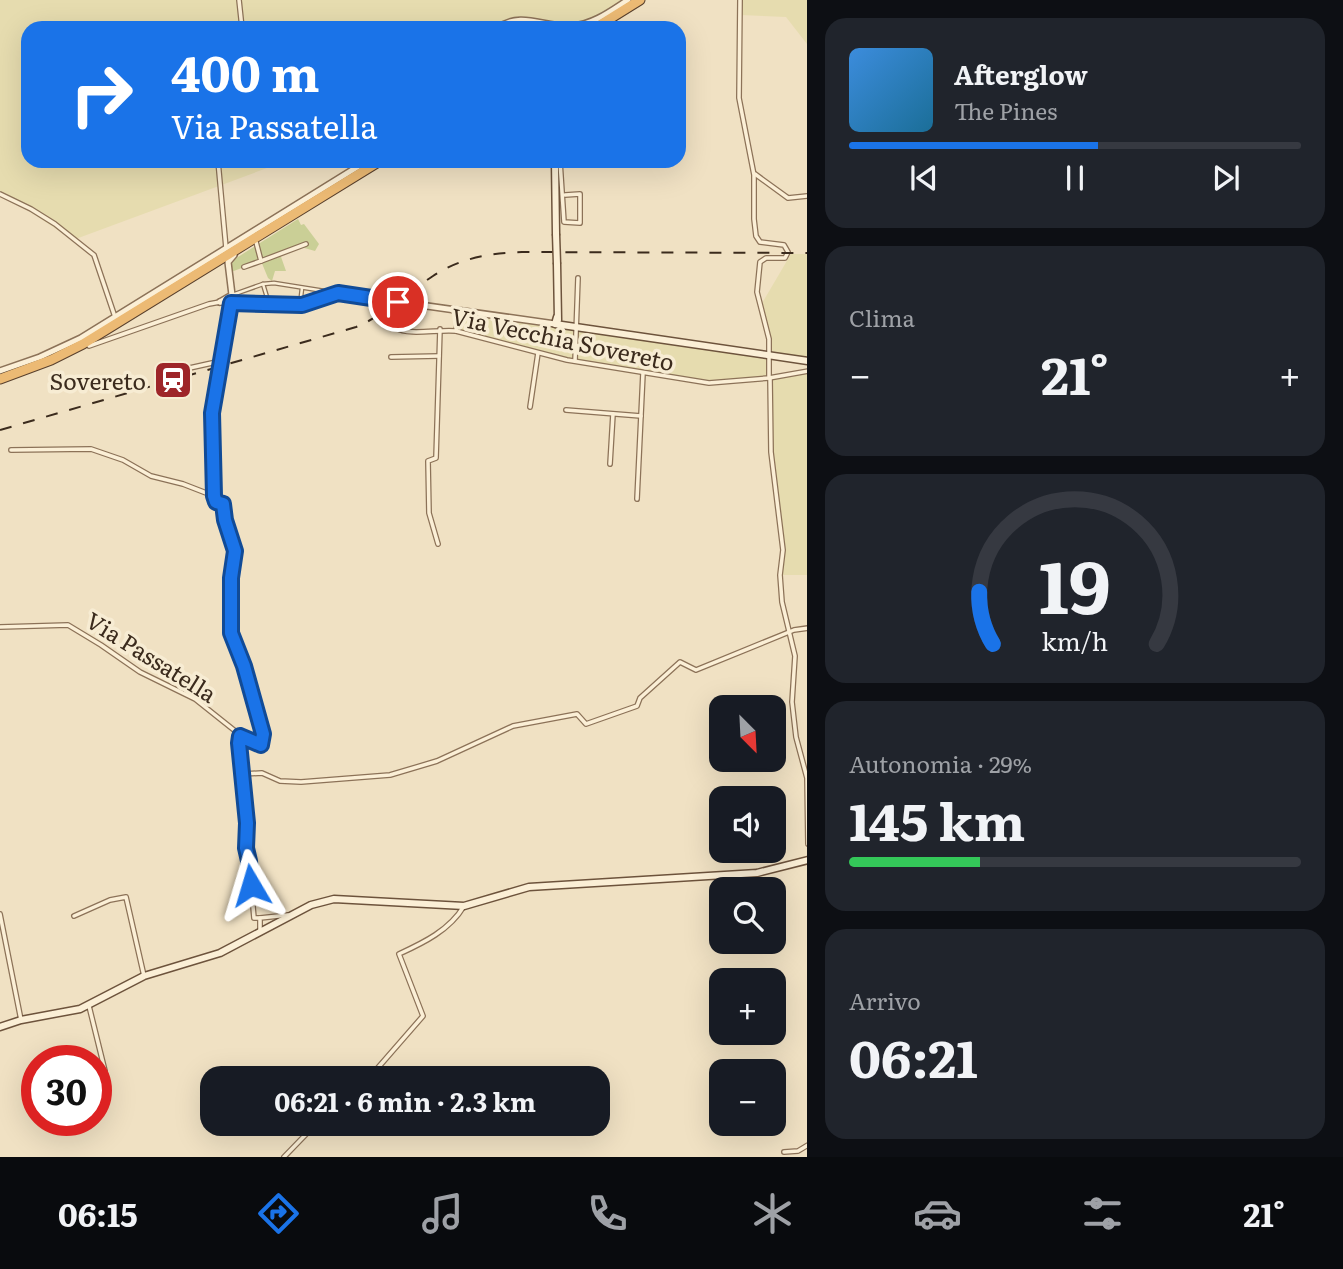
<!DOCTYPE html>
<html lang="it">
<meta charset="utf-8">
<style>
:root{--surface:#171b24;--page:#20242c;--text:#f1f3f6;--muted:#9ea1a6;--line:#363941;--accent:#1a73e8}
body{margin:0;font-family:Literata,serif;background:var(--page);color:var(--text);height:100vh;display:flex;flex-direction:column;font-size:26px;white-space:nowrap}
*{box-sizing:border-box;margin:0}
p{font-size:23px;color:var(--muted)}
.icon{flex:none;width:38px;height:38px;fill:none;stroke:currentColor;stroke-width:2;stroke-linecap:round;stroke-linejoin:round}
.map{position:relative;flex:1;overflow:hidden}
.sheet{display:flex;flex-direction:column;gap:18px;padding:18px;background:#0d0f14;width:536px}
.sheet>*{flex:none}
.guide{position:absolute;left:21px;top:21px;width:665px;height:147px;border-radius:21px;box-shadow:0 7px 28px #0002;background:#1a73e8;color:#fff;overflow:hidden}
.needle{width:46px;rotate:156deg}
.buttons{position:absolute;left:709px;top:695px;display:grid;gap:14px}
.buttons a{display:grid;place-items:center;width:77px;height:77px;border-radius:14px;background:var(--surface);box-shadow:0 7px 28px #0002;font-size:35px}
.speed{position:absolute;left:21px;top:1045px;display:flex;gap:14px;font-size:35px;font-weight:700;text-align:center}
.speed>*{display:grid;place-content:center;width:91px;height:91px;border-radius:50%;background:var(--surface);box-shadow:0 7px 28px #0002;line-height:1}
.speed .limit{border:10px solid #d22;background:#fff;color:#111}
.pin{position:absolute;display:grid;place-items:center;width:60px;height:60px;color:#fff;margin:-30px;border:4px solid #fff;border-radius:50%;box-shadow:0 2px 7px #0007}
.me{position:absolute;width:77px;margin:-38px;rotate:353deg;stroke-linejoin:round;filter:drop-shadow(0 0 5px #0008)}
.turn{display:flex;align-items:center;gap:24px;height:147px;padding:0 35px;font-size:32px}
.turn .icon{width:91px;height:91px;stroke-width:2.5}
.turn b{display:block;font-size:49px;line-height:60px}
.big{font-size:52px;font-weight:700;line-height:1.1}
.sheet .tile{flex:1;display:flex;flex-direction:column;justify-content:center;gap:10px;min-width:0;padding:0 24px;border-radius:21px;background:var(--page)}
.sheet .dial{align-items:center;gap:0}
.dial svg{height:182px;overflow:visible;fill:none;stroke:var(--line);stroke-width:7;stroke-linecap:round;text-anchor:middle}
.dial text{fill:var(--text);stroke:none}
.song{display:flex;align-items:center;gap:21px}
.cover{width:84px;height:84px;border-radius:10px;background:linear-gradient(135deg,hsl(210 70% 55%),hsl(200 70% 35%))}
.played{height:7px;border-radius:4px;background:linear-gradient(90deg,var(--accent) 55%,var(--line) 55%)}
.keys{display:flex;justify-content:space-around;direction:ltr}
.heat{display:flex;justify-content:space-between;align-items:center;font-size:38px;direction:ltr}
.charge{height:10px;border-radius:5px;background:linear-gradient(90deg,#34c759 29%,var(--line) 0)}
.trip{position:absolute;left:200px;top:1066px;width:410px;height:70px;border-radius:21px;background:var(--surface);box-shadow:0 7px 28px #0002;font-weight:700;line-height:70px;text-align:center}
.menu{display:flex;height:112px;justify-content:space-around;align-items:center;background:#090b0e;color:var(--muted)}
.menu .icon{width:49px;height:49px}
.menu .active{color:var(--accent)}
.menu b{font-size:32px;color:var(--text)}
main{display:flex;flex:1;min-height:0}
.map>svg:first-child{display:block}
.farmland{fill:#e6dcaf}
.green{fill:#cacf96}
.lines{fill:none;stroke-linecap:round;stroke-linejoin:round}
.pedestrian-casing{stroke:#8c7258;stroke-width:5}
.minor-casing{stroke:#8c7258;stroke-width:6}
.tertiary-casing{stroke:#8c7258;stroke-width:8}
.secondary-casing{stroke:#6d533c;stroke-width:9}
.trunk-casing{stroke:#59402d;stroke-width:11}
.pedestrian{stroke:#fbefd6;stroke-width:2.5}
.minor{stroke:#fbefd6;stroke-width:3.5}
.tertiary{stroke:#fbefd6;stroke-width:5}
.secondary{stroke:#fbefd6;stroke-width:6}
.trunk{stroke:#ecba74;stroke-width:9}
.rail{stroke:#3b2b1d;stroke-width:2;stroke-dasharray:12 12;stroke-linecap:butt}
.secondary-bridge-casing{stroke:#6d533c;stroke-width:9;stroke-linecap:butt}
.secondary-bridge{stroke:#fbefd6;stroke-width:6}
.route-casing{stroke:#114b97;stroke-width:18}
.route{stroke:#1a73e8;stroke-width:12}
.labels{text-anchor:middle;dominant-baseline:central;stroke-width:7;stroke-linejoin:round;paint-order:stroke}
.street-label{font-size:23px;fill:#3b2b1d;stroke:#f7ecd3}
.poi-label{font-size:23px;fill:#3b2b1d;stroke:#f7ecd3;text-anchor:end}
</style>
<main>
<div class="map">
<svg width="808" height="1157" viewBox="0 0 808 1157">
<rect width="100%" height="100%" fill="#f0e1c3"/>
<g class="farmland">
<polygon points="0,0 624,0 595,20 578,25 499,28 28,28 28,161 286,161 73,240 0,192"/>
<polygon points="740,0 807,0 807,44 786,17 740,15"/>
<polygon points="791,254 807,254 807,359 771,354 771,339 761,305"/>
<polygon points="460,313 767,357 768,377 709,383 565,358 458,330"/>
<polygon points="807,371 807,575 780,575 783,550 771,452 770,378"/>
</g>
<polygon class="green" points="298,219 301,225 304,224 319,244 315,251 301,247 280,254 286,271 275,271 272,281 268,278 261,261 231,272 230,262"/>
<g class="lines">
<defs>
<g id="pedestrian">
<polyline points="263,284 269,304"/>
<polyline points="232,295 263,284 274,283 337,293"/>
<polyline points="300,305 302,288"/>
</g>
<g id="minor">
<polyline points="239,0 242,28"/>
<polyline points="740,0 739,98 754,175 754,219 756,236 760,242 784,245 788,252 785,258 766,258 760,262 757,292 769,339 769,378"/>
<polyline points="218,161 226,248"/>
<polyline points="560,161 564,222 580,223 580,194 565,195"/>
<polyline points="755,174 788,198 808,196"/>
<polyline points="0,194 31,209 55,224 94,255 115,317"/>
<polyline points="261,261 306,244"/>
<polyline points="244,267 261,261 256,242"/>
<path d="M396 328C409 336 439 329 456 331L567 360 709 383 769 378 808 371"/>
<polyline points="456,331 459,311"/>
<polyline points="89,346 209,304 220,302"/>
<polyline points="391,357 439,356"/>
<polyline points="575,361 578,278"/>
<polyline points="167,373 221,361 232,295"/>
<polyline points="770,378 771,452 783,550 780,575 782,602 795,656 792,702 796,737 807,778 808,844"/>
<polyline points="530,407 538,353"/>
<polyline points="566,410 641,416"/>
<polyline points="11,450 91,449 123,460 151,476 183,484 214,496"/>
<polyline points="610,464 613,414"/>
<polyline points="637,499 643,373"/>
<polyline points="438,544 429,513 428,461 436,458 440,329"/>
<polyline points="0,627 68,625 101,645 140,672 195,699 244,738 262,744 261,722 244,666 231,633 231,578 235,551 225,520 223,504 216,502 214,496 212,413 221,361"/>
<polyline points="240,736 248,823 246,848 249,861 254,918 260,918"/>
<polyline points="243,774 262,773 280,781 301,782 390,775 437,761 513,726 577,714 586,724 637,706 640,698 680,662 696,670 794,630 808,628"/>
<polyline points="0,914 21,1020"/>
<polyline points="74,916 110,900 126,897 144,976"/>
<polyline points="260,930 260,918 288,915"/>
<polyline points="89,1006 105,1071"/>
<path d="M369 1078 423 1016 399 954C423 943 450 930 464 906"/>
<polyline points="784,1152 798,1151 808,1145"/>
<polyline points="284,1157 316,1124"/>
</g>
<g id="tertiary">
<path d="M498 28C522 10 546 29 573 26 594 24 611 11 628 0"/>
<polyline points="220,302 300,305 342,294 555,324"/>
<polyline points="220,302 232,295 228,262 234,255"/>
<polyline points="0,371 40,357 81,338 367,161"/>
</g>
<g id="secondary">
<polyline points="511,28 524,25 536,28"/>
<polyline points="555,161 556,234"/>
<polyline points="557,264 558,320"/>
<polyline points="557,317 555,324 808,361"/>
<polyline points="0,1027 21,1020 80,1009 144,976 220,953 311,905 334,899 464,906 529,887 757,873 808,860"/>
</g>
<g id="trunk">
<polyline points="595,28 640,0"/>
<polyline points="0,379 51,360 83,344 380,161"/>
</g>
</defs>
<use href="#pedestrian" class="pedestrian-casing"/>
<use href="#minor" class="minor-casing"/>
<use href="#tertiary" class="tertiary-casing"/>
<use href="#secondary" class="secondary-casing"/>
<use href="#trunk" class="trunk-casing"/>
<use href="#pedestrian" class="pedestrian"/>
<use href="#minor" class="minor"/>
<use href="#tertiary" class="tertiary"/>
<use href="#secondary" class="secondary"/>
<use href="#trunk" class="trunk"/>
<path class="rail" d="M0 430 356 327C385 315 407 293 433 276 460 258 490 253 522 252L808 253"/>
<defs>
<polyline id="secondary-bridge" points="556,234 557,264"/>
</defs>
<use href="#secondary-bridge" class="secondary-bridge-casing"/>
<use href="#secondary-bridge" class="secondary-bridge"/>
</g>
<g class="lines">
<defs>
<polyline id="route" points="251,885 249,861 246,848 247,823 239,743 240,736 261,745 263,734 244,666 231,633 231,578 235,551 225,520 223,504 216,502 214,496 212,413 231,303 302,305 338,293 398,302"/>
</defs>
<use href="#route" class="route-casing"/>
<use href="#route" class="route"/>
</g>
<defs>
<symbol id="station-square" viewBox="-11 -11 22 22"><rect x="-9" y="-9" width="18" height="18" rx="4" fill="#9e2529" stroke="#f7ecd3"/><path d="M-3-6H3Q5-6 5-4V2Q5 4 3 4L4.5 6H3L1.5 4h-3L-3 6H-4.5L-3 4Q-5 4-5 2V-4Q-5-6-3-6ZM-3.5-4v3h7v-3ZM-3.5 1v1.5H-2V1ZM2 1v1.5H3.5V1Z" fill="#fff"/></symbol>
</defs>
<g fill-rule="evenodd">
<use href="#station-square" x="151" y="358" width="44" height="44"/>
</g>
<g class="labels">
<g class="street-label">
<text transform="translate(563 338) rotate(12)">Via Vecchia Sovereto</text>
<text transform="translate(152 656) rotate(32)">Via Passatella</text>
</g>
<g class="poi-label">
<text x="146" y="380">Sovereto</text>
</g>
</g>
</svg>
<div class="buttons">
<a><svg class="needle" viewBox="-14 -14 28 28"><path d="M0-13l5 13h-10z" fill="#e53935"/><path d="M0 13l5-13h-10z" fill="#9ea1a6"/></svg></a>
<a><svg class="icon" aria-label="sound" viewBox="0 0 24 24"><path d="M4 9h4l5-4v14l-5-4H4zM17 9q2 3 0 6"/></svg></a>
<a><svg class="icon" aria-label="search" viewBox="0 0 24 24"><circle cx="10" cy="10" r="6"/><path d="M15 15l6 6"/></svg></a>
<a>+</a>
<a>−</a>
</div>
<div class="speed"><div class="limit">30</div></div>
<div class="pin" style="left:398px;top:302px;background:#d93025"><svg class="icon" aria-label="arrive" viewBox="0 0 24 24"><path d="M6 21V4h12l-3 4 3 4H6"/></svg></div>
<svg class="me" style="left:251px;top:885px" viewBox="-20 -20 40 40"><path d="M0-17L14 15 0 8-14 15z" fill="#1a73e8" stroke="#fff" stroke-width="4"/></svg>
<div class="trip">06:21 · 6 min · 2.3 km</div>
<div class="guide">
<div class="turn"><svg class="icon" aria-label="right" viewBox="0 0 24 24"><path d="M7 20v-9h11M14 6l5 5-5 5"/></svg><div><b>400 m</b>Via Passatella</div></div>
</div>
</div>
<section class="sheet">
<div class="tile">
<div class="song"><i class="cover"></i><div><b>Afterglow</b><p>The Pines</p></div></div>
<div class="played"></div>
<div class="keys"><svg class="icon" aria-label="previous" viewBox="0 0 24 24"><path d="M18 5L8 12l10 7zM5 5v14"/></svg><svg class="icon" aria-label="pause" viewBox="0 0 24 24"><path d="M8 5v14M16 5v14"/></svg><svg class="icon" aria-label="next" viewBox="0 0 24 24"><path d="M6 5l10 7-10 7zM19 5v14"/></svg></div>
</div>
<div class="tile"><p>Clima</p>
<div class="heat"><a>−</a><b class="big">21°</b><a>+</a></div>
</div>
<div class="tile dial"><svg viewBox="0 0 100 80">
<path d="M14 69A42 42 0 1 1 86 69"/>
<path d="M14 69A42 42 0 0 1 8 46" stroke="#1a73e8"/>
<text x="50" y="56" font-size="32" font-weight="700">19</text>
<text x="50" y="72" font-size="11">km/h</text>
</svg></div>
<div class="tile"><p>Autonomia · 29%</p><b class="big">145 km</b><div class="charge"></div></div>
<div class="tile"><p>Arrivo</p><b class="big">06:21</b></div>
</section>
</main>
<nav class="menu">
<b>06:15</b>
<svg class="icon active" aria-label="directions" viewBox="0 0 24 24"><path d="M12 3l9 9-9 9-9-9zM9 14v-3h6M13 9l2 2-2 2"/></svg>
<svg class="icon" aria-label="music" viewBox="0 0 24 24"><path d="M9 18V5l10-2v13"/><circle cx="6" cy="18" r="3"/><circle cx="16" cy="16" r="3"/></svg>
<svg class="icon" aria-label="phone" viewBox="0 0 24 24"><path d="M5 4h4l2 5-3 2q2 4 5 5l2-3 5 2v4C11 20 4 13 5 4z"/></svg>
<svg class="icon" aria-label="climate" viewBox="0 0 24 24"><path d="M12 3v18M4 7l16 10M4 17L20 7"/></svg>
<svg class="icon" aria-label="car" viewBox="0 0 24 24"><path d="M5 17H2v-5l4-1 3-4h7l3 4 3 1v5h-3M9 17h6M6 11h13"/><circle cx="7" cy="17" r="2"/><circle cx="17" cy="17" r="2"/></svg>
<svg class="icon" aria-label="filters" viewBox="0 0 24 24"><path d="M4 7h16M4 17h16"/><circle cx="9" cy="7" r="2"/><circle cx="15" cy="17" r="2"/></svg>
<b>21°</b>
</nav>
